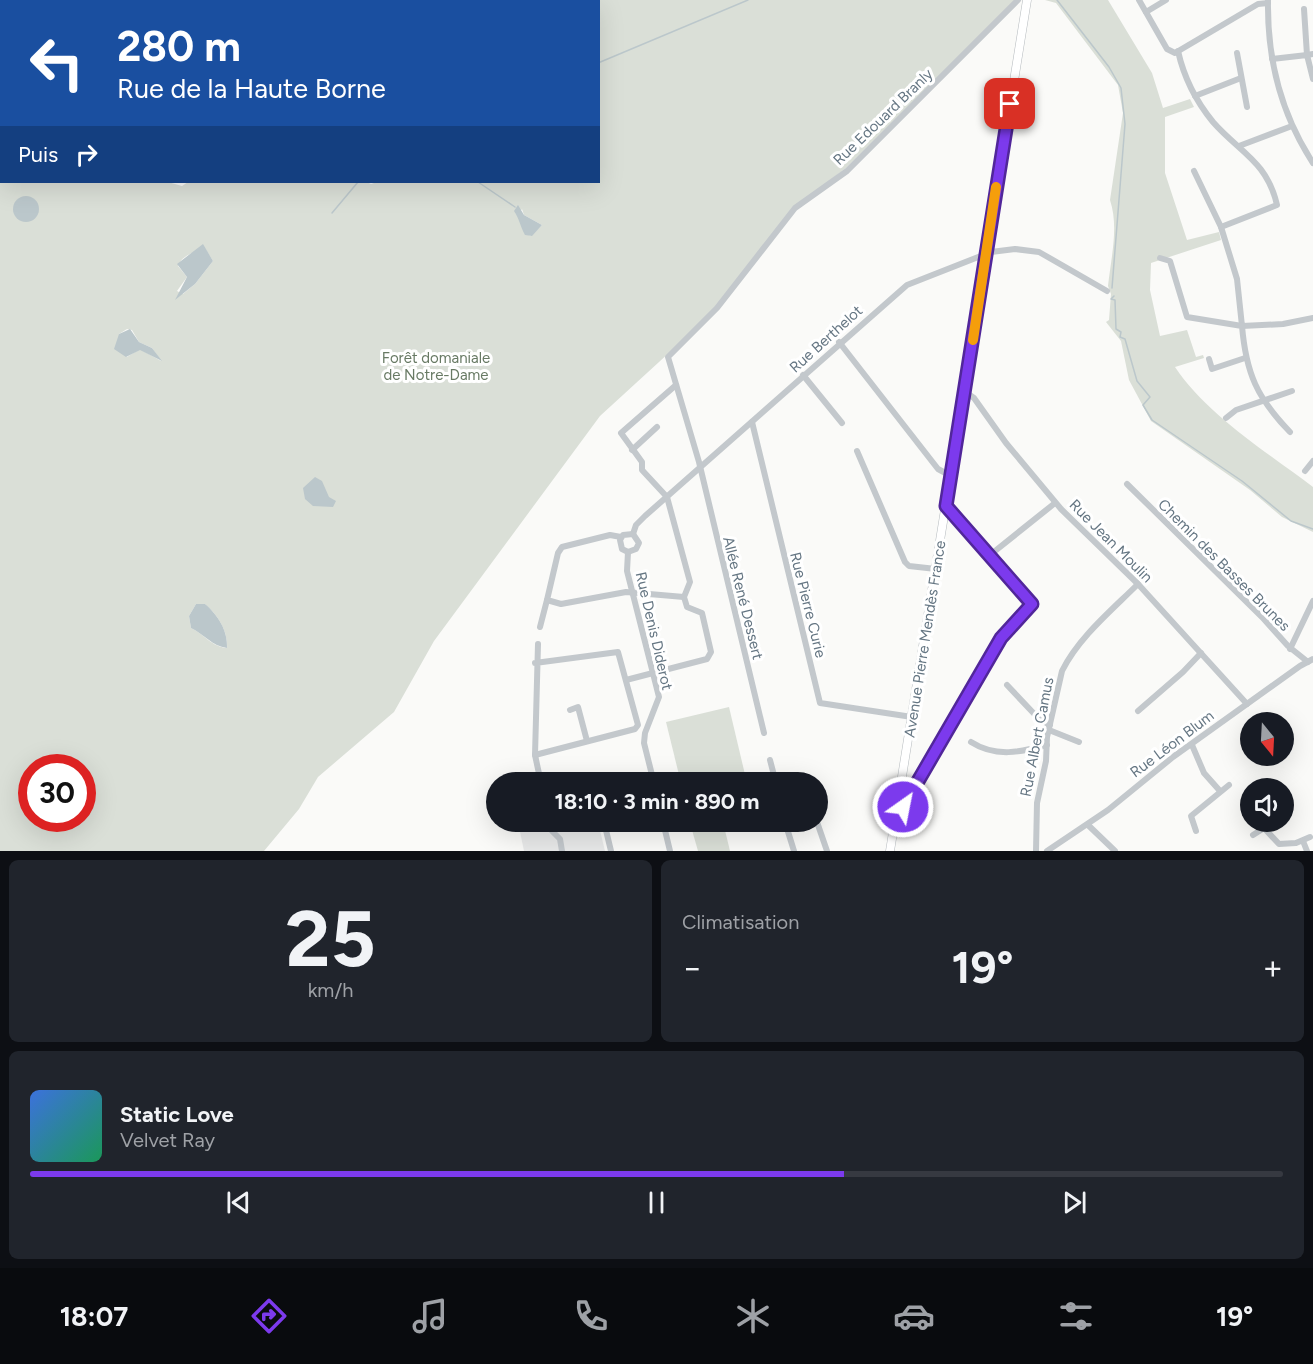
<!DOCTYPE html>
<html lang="fr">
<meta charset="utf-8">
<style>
:root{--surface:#171b24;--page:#20242c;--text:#f1f3f6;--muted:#9ea1a6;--line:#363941;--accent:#7c3aed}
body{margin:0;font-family:Figtree,sans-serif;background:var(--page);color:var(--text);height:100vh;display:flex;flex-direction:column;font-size:22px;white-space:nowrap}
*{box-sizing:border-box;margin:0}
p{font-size:20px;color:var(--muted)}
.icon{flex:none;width:33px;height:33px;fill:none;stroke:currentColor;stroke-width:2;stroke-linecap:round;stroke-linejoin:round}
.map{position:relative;height:851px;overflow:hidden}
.drawer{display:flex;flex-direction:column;gap:9px;padding:9px;background:#0d0f14;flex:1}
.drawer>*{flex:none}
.hud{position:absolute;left:0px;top:0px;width:600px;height:183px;box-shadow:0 6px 24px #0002;background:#1a4fa0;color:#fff;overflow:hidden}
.needle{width:39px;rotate:162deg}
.tools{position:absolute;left:1240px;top:712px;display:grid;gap:12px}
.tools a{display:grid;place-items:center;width:54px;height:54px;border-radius:50%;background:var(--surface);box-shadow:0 6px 24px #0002;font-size:30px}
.speed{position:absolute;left:18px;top:754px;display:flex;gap:12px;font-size:30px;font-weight:700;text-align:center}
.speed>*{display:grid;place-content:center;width:78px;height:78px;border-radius:50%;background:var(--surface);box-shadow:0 6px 24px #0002;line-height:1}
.speed .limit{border:9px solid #d22;background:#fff;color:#111}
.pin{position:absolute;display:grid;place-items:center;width:51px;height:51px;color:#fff;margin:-26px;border-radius:12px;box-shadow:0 3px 9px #0006}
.me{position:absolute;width:66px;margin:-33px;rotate:33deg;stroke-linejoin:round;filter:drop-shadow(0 0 4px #0008)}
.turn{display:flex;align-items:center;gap:21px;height:126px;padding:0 18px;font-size:27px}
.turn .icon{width:78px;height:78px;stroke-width:2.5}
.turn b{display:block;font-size:42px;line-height:51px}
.then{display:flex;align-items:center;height:57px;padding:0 18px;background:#0003;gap:12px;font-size:22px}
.big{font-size:45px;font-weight:700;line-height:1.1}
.drawer .widget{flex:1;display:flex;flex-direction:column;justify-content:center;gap:9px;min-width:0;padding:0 21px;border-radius:9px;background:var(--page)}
.drawer .dial{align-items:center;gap:0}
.dial b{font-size:78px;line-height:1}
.song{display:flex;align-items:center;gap:18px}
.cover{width:72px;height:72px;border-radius:9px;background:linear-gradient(135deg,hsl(220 70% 55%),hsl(150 70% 35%))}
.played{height:6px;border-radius:3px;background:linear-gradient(90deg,var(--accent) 65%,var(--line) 65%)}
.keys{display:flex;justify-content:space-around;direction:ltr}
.heat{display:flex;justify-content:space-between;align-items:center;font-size:33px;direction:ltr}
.drawer .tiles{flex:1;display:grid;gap:9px;grid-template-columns:1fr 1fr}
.widget:last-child{grid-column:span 2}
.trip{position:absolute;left:486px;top:772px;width:342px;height:60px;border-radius:30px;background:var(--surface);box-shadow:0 6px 24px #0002;font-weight:700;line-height:60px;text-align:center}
.menu{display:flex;height:96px;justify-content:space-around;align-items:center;background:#090b0e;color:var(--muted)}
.menu .icon{width:42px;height:42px}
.menu .active{color:var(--accent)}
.menu b{font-size:27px;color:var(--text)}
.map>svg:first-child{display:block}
.built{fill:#e8e9e9}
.green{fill:#dadfd7;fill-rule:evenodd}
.water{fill:#bbc7cb}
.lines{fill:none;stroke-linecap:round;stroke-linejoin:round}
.stream{stroke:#bbc7cb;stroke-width:1.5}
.major-casing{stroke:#b5babe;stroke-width:9}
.minor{stroke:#c3c8cc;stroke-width:6}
.major{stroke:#fff;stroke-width:8}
.route-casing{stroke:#51269a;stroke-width:15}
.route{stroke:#7c3aed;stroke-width:10}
.slow{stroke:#f59e0b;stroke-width:10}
.labels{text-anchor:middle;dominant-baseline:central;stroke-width:6;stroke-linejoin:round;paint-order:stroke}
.street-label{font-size:15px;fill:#657683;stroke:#fff}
.park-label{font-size:15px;fill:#687a64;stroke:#fff}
</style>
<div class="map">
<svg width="1313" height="851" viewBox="0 0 1313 851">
<rect width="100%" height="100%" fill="#fafaf8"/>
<polygon class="built" points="518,822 598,822 605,851 524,851"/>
<g class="green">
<path d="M0 0H1016L846 168 795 207 718 308 600 416 434 641 394 712 318 777 299 809 264 851H0ZM2 2H598V182H377L371 184 367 182H188L182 186 168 182H2ZM522 209 524 215 542 225 530 236 518 215ZM206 250 213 261 195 284 183 294 177 291 187 277 178 266C182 255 195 251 206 250ZM127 329 132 330 139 342 152 348 161 361 140 349 127 357 121 352 119 334ZM196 604H205C218 615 228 631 227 648 212 647 204 634 191 628L189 616ZM32 768H82V819H32Z"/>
<path d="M1045 0H1108L1152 73 1163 108 1190 99 1194 107 1165 117V173L1187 240 1219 232 1221 240 1151 263 1150 290 1160 336 1187 330 1196 357 1203 355 1204 358 1175 367C1206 414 1268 453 1313 487V532L1282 517 1250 490 1151 421 1129 380 1121 341 1106 322 1109 320 1111 294 1108 286C1111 258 1119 227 1110 200L1123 113 1118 85 1056 3Z"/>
<polygon points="729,707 747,783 681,783 666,722"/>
<polygon points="723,822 730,851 698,851 692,830"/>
</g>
<g class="water">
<circle cx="26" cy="209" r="13"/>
<path d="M518 205 524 215 542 225 532 236 525 235C520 226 519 218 514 211Z"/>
<polygon points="203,244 213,261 195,284 175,300 187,277 177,264"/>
<polygon points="130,329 139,342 152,348 162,361 140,350 126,357 114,349 119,334"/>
<polygon points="315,477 322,481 329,497 336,501 333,507 313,506 305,499 303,488"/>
<path d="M196 604H205C218 615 228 631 227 648 212 646 204 634 191 628L189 616Z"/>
</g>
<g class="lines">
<g class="stream">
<polyline points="1057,0 1109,67 1121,88 1125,124 1112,288"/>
<polyline points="598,63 748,0"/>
<polyline points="478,182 515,207"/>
<polyline points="332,213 358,182"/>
<polyline points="1114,296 1111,299 1115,300 1116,329 1121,332 1120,337 1125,339 1137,381 1150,397 1143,405 1152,420 1242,481 1291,521 1313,529"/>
</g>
<defs>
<polyline id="major" points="890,851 1027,0"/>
</defs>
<use href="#major" class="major-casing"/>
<g class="minor">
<polyline points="1139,0 1167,49 1175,53 1258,4 1268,3"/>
<path d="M1268 0C1267 58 1281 114 1313 163"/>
<polyline points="1304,9 1307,55 1313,54"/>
<polyline points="1146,12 1166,0"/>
<path d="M1178 51C1184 78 1195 100 1213 122 1239 152 1267 161 1277 205L1221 227 1237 279 1242 326 1283 324 1313 318"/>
<polyline points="1237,53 1247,107"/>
<polyline points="1272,59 1307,55 1313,79"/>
<polyline points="1195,96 1241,78"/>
<polyline points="1239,146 1292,126"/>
<polyline points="1194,171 1221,227"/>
<path d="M1160 258 1170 261 1187 317 1242 326C1246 373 1257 398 1290 432"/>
<polyline points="839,342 938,469 951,476"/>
<polyline points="1209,359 1212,369 1245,358"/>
<polyline points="803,375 842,423"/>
<polyline points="964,391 974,398 1006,443 1061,509 1138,584 1247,704"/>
<polyline points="1226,418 1236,410 1292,391"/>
<polyline points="752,422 820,703 912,717"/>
<polyline points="632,450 657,427"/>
<polyline points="857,451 905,562 909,566 936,569"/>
<polyline points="1305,471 1313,461"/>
<polyline points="1127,484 1262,617 1288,646 1308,662"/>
<polyline points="633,534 636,525 645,516 907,285 991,252 1015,249 1039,252 1107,291"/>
<polyline points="621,537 610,535 562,547 558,553 547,600 561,604 626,592 684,597"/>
<polyline points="628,552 627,571 659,697 645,733 644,743 654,783"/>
<polyline points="628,552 622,549 620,540 623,535 633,534"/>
<polyline points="628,552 636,549 639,543 633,534"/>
<polyline points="990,555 1055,503"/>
<polyline points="540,627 547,600"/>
<polyline points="1290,649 1313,601"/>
<polyline points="535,663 618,652 638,725 635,729 535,755 538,644"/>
<polyline points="626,680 707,659 711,652 702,613 687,607 684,597 690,582 667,497 642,470 642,462 621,433 676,385"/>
<polyline points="1007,685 1040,720 1050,725"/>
<polyline points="570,710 578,707 587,741"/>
<polyline points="1138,711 1183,672 1201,653"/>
<polyline points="1049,730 1079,742"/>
<polyline points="764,733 699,462 668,357 717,308 795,208 847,171 1018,0"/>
<path d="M971 742C996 758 1021 752 1047 745"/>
<polyline points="1192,745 1204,773 1220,791"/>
<polyline points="535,755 541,783"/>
<polyline points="770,760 776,783"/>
<polyline points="897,809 906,804 1001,638 1032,604 946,505"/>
<polyline points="604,822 611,851"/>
<polyline points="663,822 670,851"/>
<polyline points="785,822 794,851"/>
<polyline points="817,822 827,851"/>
<polyline points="1088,825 1115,851"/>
<polyline points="552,831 560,839 562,851"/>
<polyline points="1196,831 1191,816 1229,785"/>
<polyline points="1253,835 1264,828 1279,844 1296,843 1310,837"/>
<polyline points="1303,841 1307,851"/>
<path d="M1036 851 1037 803 1046 761 1047 737 1062 671C1079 637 1112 610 1138 584"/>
<polyline points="1047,851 1108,810 1173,757 1300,666 1313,659"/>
</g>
<use href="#major" class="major"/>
</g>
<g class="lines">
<defs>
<polyline id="route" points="903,807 1001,638 1032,604 946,506 1010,104"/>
</defs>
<use href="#route" class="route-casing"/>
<use href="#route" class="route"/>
<polyline class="slow" points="973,340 996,187"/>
</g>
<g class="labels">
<g class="street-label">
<text transform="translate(883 117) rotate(-44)">Rue Edouard Branly</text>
<text transform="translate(826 339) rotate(-42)">Rue Berthelot</text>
<text transform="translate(1111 541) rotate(45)">Rue Jean Moulin</text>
<text transform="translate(1224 565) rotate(45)">Chemin des Basses Brunes</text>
<text transform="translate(743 598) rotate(76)">Allée René Dessert</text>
<text transform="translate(808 605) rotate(76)">Rue Pierre Curie</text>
<text transform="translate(654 631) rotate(77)">Rue Denis Diderot</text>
<text transform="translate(925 639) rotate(-81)">Avenue Pierre Mendès France</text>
<text transform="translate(1037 737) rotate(-79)">Rue Albert Camus</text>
<text transform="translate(1172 744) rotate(-37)">Rue Léon Blum</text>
</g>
<g class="park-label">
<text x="436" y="358">Forêt domaniale<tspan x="436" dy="17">de Notre-Dame</tspan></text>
</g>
</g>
</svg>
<div class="tools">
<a><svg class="needle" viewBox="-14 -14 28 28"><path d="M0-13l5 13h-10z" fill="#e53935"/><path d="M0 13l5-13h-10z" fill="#9ea1a6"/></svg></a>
<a><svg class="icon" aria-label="sound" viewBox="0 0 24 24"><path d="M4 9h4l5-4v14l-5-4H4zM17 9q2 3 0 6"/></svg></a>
</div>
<div class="speed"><div class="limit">30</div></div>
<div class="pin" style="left:1010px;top:104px;background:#d93025"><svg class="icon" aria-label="arrive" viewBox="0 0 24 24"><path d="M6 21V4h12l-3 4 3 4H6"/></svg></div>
<svg class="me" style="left:903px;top:807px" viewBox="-20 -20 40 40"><circle r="17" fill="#7c3aed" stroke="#fff" stroke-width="3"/><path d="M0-11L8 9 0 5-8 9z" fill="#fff"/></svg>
<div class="trip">18:10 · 3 min · 890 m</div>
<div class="hud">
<div class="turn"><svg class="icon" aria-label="left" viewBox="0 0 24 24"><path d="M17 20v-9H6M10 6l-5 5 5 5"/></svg><div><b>280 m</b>Rue de la Haute Borne</div></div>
<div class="then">Puis<svg class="icon" aria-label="right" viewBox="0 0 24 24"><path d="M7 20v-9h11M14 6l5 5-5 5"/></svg></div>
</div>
</div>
<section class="drawer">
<div class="tiles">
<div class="widget dial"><b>25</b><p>km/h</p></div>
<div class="widget"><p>Climatisation</p>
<div class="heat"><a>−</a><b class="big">19°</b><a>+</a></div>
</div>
<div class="widget">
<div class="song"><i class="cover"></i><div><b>Static Love</b><p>Velvet Ray</p></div></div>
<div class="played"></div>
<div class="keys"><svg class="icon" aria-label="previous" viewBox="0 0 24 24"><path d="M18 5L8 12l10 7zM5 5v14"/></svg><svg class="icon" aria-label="pause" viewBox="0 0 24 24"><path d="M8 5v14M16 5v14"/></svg><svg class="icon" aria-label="next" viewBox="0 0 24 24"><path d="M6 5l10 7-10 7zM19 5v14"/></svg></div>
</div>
</div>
</section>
<nav class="menu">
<b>18:07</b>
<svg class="icon active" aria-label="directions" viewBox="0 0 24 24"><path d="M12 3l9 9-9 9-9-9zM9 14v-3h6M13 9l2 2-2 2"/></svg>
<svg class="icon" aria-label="music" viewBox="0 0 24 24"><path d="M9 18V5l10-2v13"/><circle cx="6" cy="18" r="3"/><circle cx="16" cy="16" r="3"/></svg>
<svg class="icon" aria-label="phone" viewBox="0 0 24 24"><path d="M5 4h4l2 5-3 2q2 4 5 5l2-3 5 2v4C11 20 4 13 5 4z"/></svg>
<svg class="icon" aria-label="climate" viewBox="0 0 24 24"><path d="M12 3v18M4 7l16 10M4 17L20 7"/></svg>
<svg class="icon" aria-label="car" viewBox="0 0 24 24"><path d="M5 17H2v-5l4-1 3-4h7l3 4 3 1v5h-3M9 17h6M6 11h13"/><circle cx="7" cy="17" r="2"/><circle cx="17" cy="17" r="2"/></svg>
<svg class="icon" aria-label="filters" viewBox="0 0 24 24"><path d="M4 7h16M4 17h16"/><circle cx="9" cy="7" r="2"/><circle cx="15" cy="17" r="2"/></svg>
<b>19°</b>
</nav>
